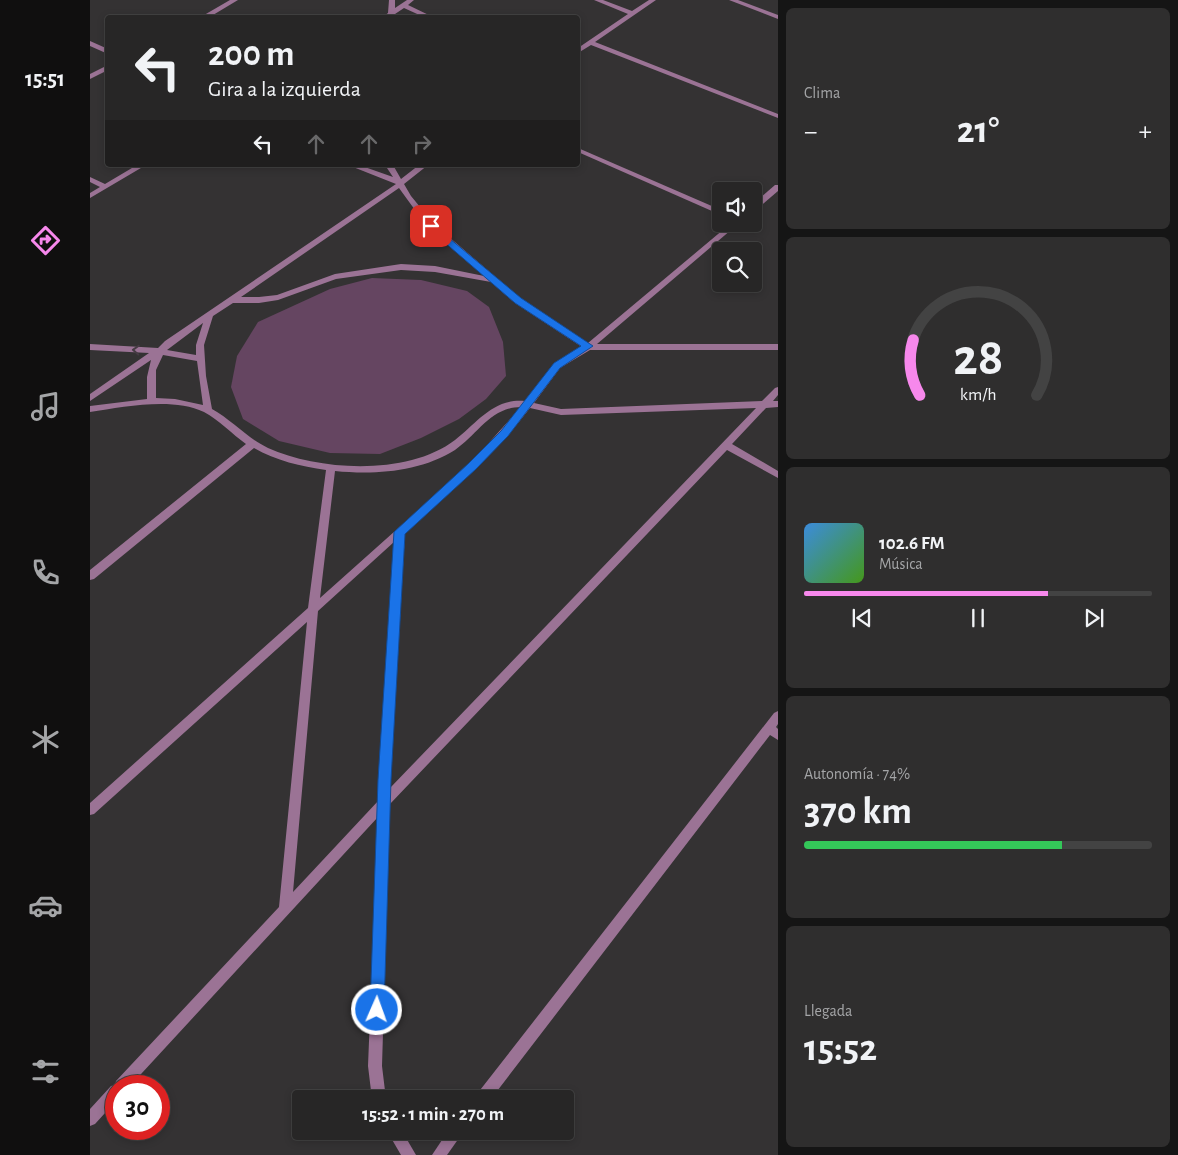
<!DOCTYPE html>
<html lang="es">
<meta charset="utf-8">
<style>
:root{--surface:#272626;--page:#2f2e2e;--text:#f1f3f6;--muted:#a4a5a7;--line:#434343;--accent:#f788ec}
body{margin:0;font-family:"Alegreya Sans",sans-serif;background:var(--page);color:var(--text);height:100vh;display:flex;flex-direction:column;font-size:19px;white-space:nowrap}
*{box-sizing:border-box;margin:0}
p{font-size:16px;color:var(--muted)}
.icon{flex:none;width:28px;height:28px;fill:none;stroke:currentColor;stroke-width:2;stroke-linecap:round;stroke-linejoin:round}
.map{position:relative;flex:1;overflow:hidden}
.side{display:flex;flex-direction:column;gap:8px;padding:8px;background:#151515;width:400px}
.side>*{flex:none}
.guide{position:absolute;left:15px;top:15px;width:475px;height:152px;border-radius:5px;box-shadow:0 2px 8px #0003,0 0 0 1px var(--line);background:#272626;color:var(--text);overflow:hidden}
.fabs{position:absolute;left:622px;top:182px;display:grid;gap:10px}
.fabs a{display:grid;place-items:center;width:50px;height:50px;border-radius:5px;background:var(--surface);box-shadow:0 2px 8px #0003,0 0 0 1px var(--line);font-size:25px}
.speed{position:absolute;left:15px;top:1075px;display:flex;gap:10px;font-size:25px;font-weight:700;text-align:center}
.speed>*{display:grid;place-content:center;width:65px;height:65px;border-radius:50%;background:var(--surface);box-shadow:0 2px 8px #0003,0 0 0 1px var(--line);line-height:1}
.speed .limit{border:8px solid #d22;background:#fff;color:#111}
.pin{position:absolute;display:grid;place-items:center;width:42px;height:42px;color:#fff;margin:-21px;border-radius:10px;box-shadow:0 2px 8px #0006}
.me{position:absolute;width:55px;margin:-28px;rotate:2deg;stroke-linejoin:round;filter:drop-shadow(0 0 4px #0008)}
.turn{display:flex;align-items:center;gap:18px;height:105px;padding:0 20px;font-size:22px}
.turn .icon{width:65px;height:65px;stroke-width:2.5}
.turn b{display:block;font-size:35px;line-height:42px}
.lanes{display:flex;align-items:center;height:48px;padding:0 20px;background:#0003;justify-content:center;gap:25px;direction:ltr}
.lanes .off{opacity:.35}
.big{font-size:38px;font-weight:600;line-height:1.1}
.side .widget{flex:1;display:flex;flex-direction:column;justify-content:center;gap:8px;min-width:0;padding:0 18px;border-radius:8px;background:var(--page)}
.side .dial{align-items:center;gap:0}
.dial svg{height:130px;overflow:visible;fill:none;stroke:var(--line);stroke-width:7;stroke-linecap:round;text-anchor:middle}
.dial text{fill:var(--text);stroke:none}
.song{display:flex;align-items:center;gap:15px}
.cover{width:60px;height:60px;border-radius:8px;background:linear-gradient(135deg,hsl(210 70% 55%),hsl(100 70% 35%))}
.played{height:5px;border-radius:2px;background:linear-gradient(90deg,var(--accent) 70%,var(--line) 70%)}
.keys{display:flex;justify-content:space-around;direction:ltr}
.heat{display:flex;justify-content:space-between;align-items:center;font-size:28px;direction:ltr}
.charge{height:8px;border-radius:4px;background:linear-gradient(90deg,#34c759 74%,var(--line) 0)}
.trip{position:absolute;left:202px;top:1090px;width:282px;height:50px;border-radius:5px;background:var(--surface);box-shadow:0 2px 8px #0003,0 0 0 1px var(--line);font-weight:600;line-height:50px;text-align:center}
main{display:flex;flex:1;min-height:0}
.dock{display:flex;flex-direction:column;width:90px;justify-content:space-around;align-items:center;background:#100f0f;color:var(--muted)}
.dock .icon{width:35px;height:35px}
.dock .on{color:var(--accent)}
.dock b{font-size:22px;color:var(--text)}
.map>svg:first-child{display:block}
.green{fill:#654561}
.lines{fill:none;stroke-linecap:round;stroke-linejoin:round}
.minor{fill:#9b7395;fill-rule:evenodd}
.oneway{stroke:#463b44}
.route{fill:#1a73e8;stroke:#114b97}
</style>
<main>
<nav class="dock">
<b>15:51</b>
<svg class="icon on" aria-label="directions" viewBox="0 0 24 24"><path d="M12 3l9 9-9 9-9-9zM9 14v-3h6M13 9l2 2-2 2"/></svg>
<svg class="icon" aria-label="music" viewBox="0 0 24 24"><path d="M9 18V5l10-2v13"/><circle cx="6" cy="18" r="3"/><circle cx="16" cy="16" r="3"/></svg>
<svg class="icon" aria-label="phone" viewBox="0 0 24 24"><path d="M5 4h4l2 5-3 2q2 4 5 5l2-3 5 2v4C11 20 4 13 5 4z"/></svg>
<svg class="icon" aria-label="climate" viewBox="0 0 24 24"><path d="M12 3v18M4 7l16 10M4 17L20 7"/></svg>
<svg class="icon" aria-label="car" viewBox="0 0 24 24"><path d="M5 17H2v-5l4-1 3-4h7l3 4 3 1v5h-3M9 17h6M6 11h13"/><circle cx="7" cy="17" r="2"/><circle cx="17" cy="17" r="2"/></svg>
<svg class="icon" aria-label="filters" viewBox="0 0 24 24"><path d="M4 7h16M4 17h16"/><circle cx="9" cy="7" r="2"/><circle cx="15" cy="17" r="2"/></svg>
</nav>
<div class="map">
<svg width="688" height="1155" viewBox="0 0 688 1155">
<rect width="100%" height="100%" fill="#343233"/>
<polygon class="green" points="282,278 331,280 377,291 399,307 413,342 416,376 396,399 369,419 331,438 290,454 240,453 189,441 153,419 141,387 147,356 168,322 240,289"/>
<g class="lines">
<g class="minor">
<polygon points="140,0 148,0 118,18 109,18"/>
<polygon points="299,0 305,0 305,8 317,0 324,0 318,5 345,18 336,18 314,8 299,18 291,18 298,13"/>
<polygon points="504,0 513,0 542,11 559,0 566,0 505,42 688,114 688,118 501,45 488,53 488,48 538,14"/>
<polygon points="639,0 648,0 688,15 688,19"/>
<polygon points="0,41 18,49 18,54 0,46"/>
<polygon points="18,65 18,70 0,79 0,74"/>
<polygon points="488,148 631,210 631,215 488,152"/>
<polygon points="47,165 56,165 0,198 0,193 10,187 0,182 0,177 15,184"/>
<path d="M258 165H269L303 177 295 165H303L311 179 329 165H338L314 184 321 196 344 224 431 299 498 343 640 224H648L507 344H688V350H500L470 368 444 403 471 409 672 401 685 388 688 387V395L683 401H688V407L676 408 642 444 688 471V478L637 450 300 804 292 1066 296 1099H282L278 1066 288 817 40 1086H26V1101L5 1124 0 1126V1109L21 1086 25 1085 26 1081 189 907 217 622 4 814 0 815V803L218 608 236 470C211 466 186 461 164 448L4 579 0 580V570L156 444C142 434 129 420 114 412 82 397 34 407 0 412V406L57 399V377L61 360 0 401V394L59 353 0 350V344L68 348 75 341 306 184ZM309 188 338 228 394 276 345 266 311 264 245 274 187 295 169 297H151ZM311 270 345 272 401 282 425 303 492 347 464 364 435 401C403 398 387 423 365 440 318 476 229 471 178 448 157 438 142 420 122 409L116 376 114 345 123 316 143 303H169L188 300 246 279ZM113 323 106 345V355L77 350ZM73 355 107 361 113 405 85 399 66 398V370ZM431 407 380 464 230 598 245 471C285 475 330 472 365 450 387 435 401 407 431 407ZM440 408 471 415 666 408 300 788 315 533C359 493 404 455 440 408ZM304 542 289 800 203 892 228 611Z"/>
<polygon points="685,185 688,185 688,191 667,209 664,209 664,203"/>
<polygon points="688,711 688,724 686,727 688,729 688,740 680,735 401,1099 385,1099 387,1094 684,713"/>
<polygon points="297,1131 312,1131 326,1155 311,1155"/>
<polygon points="358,1131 374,1131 357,1155 342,1155"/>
</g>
</g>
<defs><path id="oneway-chevron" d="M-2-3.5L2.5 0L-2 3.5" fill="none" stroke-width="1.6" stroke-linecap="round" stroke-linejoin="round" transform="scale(1.25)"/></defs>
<use class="oneway" href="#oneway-chevron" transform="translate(46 350) rotate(-177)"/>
<polygon class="route" points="341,223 431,298 503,346 470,368 418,436 386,469 315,534 301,780 294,1010 292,1015 287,1017 282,1015 280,1010 288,780 304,532 379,463 411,431 464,363 491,346 425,303 338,228 338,224"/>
</svg>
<div class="fabs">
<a><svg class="icon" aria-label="sound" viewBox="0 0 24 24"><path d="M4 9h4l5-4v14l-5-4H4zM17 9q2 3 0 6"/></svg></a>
<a><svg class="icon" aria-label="search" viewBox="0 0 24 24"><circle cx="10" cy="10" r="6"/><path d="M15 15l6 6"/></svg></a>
</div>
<div class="speed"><div class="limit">30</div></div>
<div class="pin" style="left:341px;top:226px;background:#d93025"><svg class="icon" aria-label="arrive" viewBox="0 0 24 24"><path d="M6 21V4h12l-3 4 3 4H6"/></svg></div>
<svg class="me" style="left:287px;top:1010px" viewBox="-20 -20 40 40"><circle r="17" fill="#1a73e8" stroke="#fff" stroke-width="3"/><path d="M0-11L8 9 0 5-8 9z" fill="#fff"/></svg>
<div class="trip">15:52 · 1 min · 270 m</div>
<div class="guide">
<div class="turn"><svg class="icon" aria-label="left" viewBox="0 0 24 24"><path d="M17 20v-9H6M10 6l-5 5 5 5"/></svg><div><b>200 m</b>Gira a la izquierda</div></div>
<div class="lanes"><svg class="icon" aria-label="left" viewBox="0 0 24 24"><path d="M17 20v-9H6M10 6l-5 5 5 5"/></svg><svg class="icon off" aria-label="ahead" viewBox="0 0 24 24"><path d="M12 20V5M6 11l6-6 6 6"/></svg><svg class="icon off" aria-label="ahead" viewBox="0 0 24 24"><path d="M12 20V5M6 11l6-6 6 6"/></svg><svg class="icon off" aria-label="right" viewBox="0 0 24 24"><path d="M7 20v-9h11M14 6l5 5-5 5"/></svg></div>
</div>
</div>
<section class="side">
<div class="widget"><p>Clima</p>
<div class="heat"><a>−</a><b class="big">21°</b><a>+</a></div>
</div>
<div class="widget dial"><svg viewBox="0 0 100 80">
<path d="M14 69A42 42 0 1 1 86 69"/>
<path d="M14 69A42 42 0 0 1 10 35" stroke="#f788ec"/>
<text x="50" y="56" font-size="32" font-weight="700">28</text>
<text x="50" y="72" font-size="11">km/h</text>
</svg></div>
<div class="widget">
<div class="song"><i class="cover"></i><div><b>102.6 FM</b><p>Música</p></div></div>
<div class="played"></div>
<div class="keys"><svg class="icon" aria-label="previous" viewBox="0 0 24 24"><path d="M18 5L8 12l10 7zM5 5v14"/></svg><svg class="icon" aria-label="pause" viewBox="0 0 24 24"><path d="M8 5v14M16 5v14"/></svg><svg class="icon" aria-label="next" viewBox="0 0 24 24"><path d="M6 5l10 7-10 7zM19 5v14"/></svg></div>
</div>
<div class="widget"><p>Autonomía · 74%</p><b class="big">370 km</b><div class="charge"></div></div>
<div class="widget"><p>Llegada</p><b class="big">15:52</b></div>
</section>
</main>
